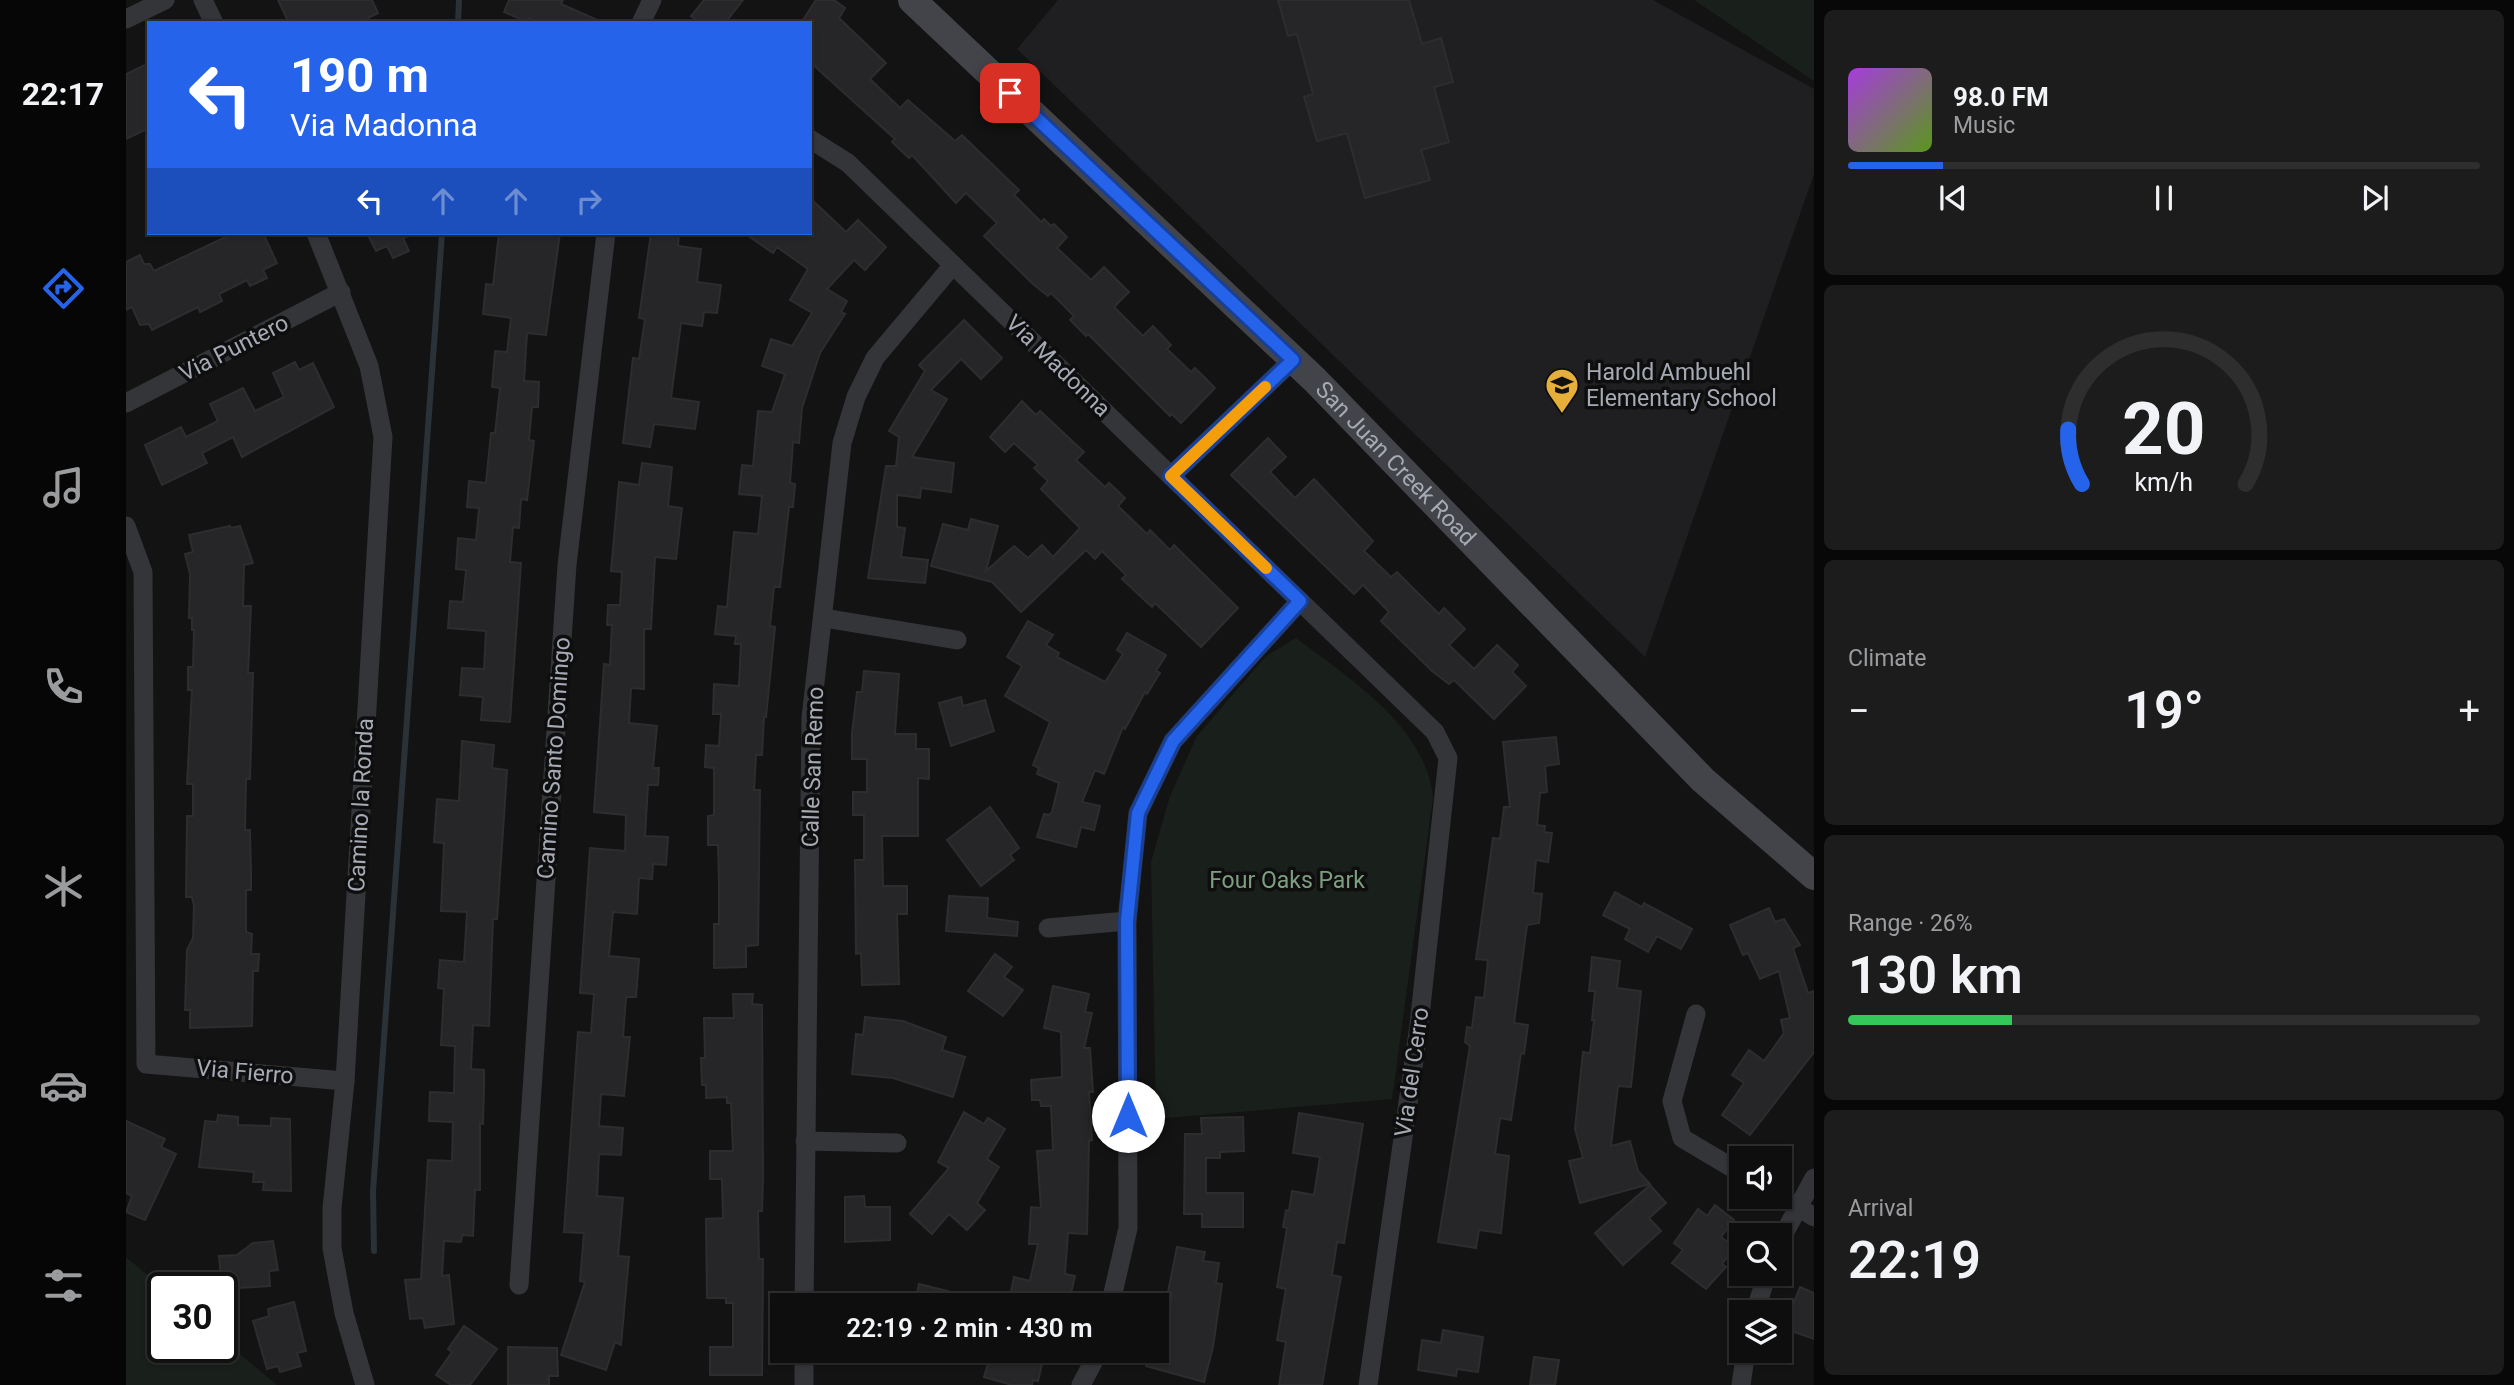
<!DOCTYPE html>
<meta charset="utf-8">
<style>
:root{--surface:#0e0e0f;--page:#1c1c1d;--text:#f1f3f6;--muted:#9b9c9e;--line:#2e2e2f;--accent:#2563eb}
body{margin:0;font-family:Roboto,sans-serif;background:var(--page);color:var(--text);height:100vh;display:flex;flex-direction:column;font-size:26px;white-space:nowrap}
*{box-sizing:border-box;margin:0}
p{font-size:23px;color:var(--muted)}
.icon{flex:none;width:38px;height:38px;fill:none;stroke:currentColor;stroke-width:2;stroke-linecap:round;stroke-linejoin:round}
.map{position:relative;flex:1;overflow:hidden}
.drawer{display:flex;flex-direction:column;gap:10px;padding:10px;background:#080808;width:700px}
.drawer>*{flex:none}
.banner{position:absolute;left:21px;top:21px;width:665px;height:214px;border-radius:0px;box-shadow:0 2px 5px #0004,0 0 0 2px var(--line);background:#2563eb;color:#fff;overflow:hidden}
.controls{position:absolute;left:1603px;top:1146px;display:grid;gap:14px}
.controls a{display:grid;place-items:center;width:63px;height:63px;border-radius:0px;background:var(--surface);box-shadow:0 2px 5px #0004,0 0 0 2px var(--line);font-size:35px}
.speed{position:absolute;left:21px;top:1272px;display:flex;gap:14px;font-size:35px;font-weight:700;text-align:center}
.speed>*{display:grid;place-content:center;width:91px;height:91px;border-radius:50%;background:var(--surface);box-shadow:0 2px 5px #0004,0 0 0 2px var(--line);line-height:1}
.speed .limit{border:4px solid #111;border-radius:10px;background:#fff;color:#111}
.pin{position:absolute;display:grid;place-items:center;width:60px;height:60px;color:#fff;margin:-30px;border-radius:14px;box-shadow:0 4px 10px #0006}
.me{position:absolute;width:77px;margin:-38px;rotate:0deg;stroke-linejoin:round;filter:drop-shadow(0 0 5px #0008)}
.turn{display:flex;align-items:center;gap:24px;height:147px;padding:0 28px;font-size:32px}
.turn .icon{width:91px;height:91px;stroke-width:2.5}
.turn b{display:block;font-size:49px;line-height:60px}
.lanes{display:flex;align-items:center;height:66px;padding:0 28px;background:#0003;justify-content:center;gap:35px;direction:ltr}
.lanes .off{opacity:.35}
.big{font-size:52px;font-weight:600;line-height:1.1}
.drawer .card{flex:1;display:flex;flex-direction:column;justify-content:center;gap:10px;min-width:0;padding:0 24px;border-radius:10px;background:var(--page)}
.drawer .dial{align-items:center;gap:0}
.dial svg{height:182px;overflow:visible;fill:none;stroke:var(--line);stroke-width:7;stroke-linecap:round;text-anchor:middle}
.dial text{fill:var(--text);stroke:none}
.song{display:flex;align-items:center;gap:21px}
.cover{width:84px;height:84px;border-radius:10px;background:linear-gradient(135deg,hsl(280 70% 55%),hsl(90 70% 35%))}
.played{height:7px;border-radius:4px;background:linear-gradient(90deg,var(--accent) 15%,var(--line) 15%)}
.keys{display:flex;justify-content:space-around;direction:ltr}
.heat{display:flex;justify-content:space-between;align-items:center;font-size:38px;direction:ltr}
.charge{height:10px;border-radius:5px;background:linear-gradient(90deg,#34c759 26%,var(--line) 0)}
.trip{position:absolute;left:644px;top:1293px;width:399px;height:70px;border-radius:0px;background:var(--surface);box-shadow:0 2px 5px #0004,0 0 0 2px var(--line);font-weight:600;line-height:70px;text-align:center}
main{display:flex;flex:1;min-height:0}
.tab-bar{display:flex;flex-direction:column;width:126px;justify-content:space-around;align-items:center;background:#060606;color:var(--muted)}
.tab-bar .icon{width:49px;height:49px}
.tab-bar .active{color:var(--accent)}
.tab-bar b{font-size:32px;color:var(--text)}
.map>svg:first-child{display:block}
.built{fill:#1f1f21}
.green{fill:#191f1a}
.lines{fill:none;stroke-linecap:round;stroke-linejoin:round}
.stream{stroke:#2a3137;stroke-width:6}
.building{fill:#262628;stroke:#2d2d30;stroke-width:2}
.street{stroke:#343539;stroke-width:19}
.secondary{stroke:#424449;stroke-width:28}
.route-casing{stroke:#184099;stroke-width:18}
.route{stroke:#2563eb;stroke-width:12}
.slow{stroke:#f59e0b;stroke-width:12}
.labels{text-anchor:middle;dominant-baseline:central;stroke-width:7;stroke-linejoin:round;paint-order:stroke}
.street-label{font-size:23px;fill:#a5aab4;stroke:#0e0e0f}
.poi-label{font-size:23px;fill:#a5aab4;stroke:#0e0e0f;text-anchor:start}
.park-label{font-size:23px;fill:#7e9e80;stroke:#0e0e0f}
</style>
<main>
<nav class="tab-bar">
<b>22:17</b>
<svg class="icon active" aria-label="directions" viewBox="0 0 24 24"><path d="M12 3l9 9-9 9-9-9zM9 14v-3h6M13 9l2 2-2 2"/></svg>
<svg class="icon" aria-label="music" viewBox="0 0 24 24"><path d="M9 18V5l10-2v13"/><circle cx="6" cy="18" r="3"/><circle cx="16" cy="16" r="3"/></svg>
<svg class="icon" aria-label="phone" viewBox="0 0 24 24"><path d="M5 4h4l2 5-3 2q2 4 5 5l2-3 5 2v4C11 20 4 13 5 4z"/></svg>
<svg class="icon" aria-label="climate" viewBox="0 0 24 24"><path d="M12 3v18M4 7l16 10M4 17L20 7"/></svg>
<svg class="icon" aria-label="car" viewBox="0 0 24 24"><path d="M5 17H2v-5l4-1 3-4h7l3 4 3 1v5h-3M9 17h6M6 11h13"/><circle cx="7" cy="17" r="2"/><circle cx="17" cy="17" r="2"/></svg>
<svg class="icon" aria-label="filters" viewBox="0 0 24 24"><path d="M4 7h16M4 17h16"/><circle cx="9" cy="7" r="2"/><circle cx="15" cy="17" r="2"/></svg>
</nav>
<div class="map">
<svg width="1688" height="1385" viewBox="0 0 1688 1385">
<rect width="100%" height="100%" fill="#131314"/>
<polygon class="built" points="932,0 1527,0 1688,89 1688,174 1519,657 891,49"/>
<g class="green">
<polygon points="1568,0 1688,0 1688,81"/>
<path d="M1170 638C1223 678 1301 727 1307 798L1266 1099 1030 1119 1025 862 1044 796 1071 736 1140 656Z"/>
<polygon points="0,1257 37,1288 37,1348 96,1348 96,1339 151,1385 0,1385"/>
</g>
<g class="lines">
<g class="stream">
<polyline points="332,23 333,0"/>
<polyline points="248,1251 247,1191 316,233"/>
</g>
</g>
<g class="building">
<polygon points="152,0 246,0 252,13 242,18 244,23 163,23"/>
<polygon points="383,0 437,0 435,4 478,23 414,23 403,18 401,22 378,12"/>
<polygon points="578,0 617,0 599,23 574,23 565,16"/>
<polygon points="690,0 708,0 719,8 713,18 760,63 744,79 774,108 782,100 829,141 836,135 893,190 888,195 915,222 918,219 925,226 928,224 941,237 931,248 961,276 965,280 978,267 1003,292 988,307 1017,336 1027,326 1045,345 1041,349 1065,372 1069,368 1089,388 1055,423 1046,414 1044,416 962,334 960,336 944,320 948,316 925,293 922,296 907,284 858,236 871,223 840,193 830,203 786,155 783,158 766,142 769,139 684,62 684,23 675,23"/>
<polygon points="1152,0 1283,0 1296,44 1315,38 1327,82 1308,87 1323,142 1295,150 1304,180 1239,198 1221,133 1191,141 1178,97 1187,94 1171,34 1162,36"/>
<polygon points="23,63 23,128 0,139 0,74"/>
<polygon points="684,198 720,232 732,220 760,247 739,270 728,260 701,289 721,301 715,312 719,314 694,353 676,408 673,443 667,442 664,483 669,484 667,507 663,507 654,587 648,587 644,626 649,627 640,717 638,717 636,755 630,755 628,790 634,790 632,945 620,946 620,967 588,968 588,924 593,924 593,882 592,845 582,845 582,816 588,815 588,768 579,767 580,745 593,746 595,714 587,714 588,684 613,686 615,644 609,644 610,636 589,634 592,606 601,607 608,532 632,534 636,496 613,494 616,465 627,466 632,411 646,412 659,374 636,366 645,339 666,346 686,313 664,300 682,269 651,247 647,253 618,233 684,233"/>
<polygon points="108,233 137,233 151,263 137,270 141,278 124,286 121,280 93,294 96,301 74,312 72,307 26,330 23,324 14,325 6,307 0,310 0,262 14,255 18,264 24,264 28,271"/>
<polygon points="241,233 289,233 277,238 283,251 267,258 261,246 250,251"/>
<polygon points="373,233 434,233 420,335 401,333 398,381 413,382 412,407 406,407 403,440 408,441 401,500 395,499 393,528 387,527 384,562 395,563 384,722 355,720 357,697 334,695 336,668 358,669 360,631 322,628 324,601 337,602 340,570 330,569 332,538 350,540 353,508 341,507 343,481 360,483 365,433 369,433 374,388 366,387 369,351 381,352 385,318 357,314 360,284 367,285"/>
<polygon points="525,233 553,233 552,246 575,249 571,282 595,285 591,313 578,312 576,326 555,323 545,398 573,402 569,429 528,424 524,447 497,443 507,358 513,359 519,319 513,318"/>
<polygon points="838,320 876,358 855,379 835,359 805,390 821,399 786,457 828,463 825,492 795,488 794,498 771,495 771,527 779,528 775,557 802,560 799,583 742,578 760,466 770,466 773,437 763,431 799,371 793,365"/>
<polygon points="169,362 173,370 187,363 208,407 116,457 107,437 76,453 81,463 36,485 19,445 55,427 60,437 92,421 84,404 117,388 129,411 158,397 147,373"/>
<polygon points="896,401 910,415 914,411 958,452 950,460 979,487 983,483 999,498 992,506 1021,534 1024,530 1044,550 1048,545 1112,608 1075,647 1029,603 1026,607 996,579 1000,575 976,551 969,559 960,550 895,612 866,582 805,566 817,524 842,530 845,519 872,526 860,571 888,546 902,558 916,545 927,557 954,528 915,489 922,481 908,468 912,465 888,443 879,452 864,437"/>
<polygon points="1142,438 1160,457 1144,472 1169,498 1188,479 1247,541 1238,551 1265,577 1271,572 1313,614 1318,608 1339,629 1323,645 1348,669 1371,645 1392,665 1386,672 1400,686 1368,719 1328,680 1323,684 1306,671 1255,621 1263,612 1237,585 1228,594 1105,475"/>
<polygon points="516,463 546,467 542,506 556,508 550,559 529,557 525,629 518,629 518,689 505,688 503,723 531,726 527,768 533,768 532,785 522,785 519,836 542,837 540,865 527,864 526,879 513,878 511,914 487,912 483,956 513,959 510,997 500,997 497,1037 504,1037 498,1096 475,1094 473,1126 497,1128 495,1155 473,1154 471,1196 497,1198 492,1256 503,1257 495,1345 489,1342 480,1370 435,1355 459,1282 454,1281 458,1233 438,1232 452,1032 465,1033 468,994 454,993 464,848 499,851 500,815 468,812 478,664 484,665 486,625 481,625 482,605 494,605 496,572 485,571 493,482 513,485"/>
<polygon points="104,526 105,528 114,526 127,563 118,565 117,606 125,606 122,673 127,673 124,779 120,779 119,830 124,830 125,874 125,890 120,890 120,932 126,934 125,954 133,954 132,971 127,971 126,1026 64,1028 64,1010 59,1010 61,950 67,938 68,906 66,897 60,897 61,816 67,816 67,784 61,784 66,690 62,690 62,667 67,667 68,630 66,630 66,618 63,618 64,574 59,554 67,552 63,535"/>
<polygon points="902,621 927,635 920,645 933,653 931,657 979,682 997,654 991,650 1001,633 1040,655 1030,671 1034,673 1021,694 1019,692 999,729 997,727 978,774 969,770 956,802 974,806 968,830 955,827 950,847 911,837 918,814 923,815 926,812 933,783 911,774 913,768 907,765 924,722 879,696 896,666 881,657"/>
<polygon points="738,671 773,674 769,734 790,734 790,749 803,749 803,779 792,778 792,836 756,836 757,886 781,886 781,914 771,914 773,984 736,985 735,953 730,954 729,860 738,860 738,815 727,815 727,792 741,792 741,759 726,759 726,733 731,692 736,692"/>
<polygon points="835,697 837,706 859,700 868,731 825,746 813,703"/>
<polygon points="1430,737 1433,764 1419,766 1421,792 1414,793 1411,825 1419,826 1418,832 1426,833 1422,862 1410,860 1407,893 1416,894 1413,923 1401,925 1388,1023 1402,1025 1398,1054 1395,1053 1385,1120 1374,1118 1369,1154 1383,1156 1375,1233 1353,1230 1350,1248 1312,1242 1344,1046 1339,1042 1341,1027 1346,1028 1350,997 1358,998 1362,960 1350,959 1367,838 1374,839 1378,807 1384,807 1377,742"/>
<polygon points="336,741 368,745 366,768 381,770 378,816 371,919 367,919 363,1026 347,1025 345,1069 358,1070 358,1088 357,1124 354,1123 354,1190 349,1190 347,1236 336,1235 335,1242 318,1241 316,1276 323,1275 328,1324 299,1328 297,1318 284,1319 279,1280 295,1279 302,1160 326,1161 327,1122 303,1121 304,1092 328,1093 329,1046 315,1045 318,989 312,988 314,960 338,962 341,912 315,911 318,843 308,842 311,799 333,801"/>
<polygon points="864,807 893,848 884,855 888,860 855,886 821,840"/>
<polygon points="1489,892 1516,907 1518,903 1566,929 1555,949 1531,936 1522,952 1499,939 1504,929 1477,915"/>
<polygon points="823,896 862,898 861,918 892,922 891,936 820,931"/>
<polygon points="1643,908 1649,922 1658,919 1674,945 1667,948 1682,993 1688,991 1688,1052 1624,1135 1596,1115 1618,1083 1606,1075 1623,1050 1638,1061 1658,1033 1655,1020 1664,1018 1653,971 1634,979 1622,953 1617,955 1604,925"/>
<polygon points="869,954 886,967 878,977 897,990 877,1016 842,991"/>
<polygon points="1466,957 1494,961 1491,988 1515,991 1505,1087 1492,1086 1485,1146 1504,1141 1512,1171 1524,1184 1454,1203 1443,1161 1457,1158 1449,1129 1457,1052 1464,1053 1468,1020 1466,1020 1469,991 1463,991"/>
<polygon points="927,986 963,994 959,1012 966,1013 958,1048 964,1048 967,1092 963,1092 966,1140 963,1141 961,1234 942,1233 939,1274 949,1276 942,1306 882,1306 888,1277 904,1281 912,1244 903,1244 905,1207 915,1208 911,1151 927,1150 925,1106 915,1106 914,1100 906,1100 905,1080 936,1077 935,1032 918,1028"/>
<polygon points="607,994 627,994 626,1004 636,1005 637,1178 636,1211 632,1211 633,1259 637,1259 636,1375 584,1375 584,1347 607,1347 607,1303 600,1303 600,1298 581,1298 580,1219 597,1218 596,1179 584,1179 584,1151 607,1151 605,1103 601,1103 601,1097 580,1098 580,1085 576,1085 575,1058 579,1058 578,1018 608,1018"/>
<polygon points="739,1017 777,1021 820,1037 816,1050 839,1057 827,1097 767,1078 726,1074 730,1034 737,1035"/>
<polygon points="838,1112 858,1124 862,1118 879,1129 861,1159 873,1167 851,1203 859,1210 841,1230 823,1214 806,1234 784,1214 823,1168 812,1162"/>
<polygon points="1173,1113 1237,1124 1218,1243 1211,1242 1206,1275 1215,1277 1196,1385 1153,1385 1160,1342 1151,1340 1160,1289 1151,1287 1161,1228 1157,1227 1160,1210 1163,1211 1166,1191 1188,1195 1194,1157 1167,1153"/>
<polygon points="92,1115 112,1117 112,1125 145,1126 145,1118 164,1119 165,1191 137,1190 138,1182 127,1182 128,1172 73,1167 79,1121 91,1122"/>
<polygon points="1117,1117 1118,1151 1094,1152 1094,1158 1080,1158 1080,1193 1117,1193 1117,1227 1076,1227 1076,1214 1058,1214 1059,1134 1076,1134 1075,1118"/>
<polygon points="0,1121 39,1139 35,1147 50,1154 19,1220 0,1212 6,1196 0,1193"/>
<polygon points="1524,1185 1540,1203 1523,1218 1535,1231 1497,1265 1469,1233"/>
<polygon points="738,1196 739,1207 764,1207 764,1240 719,1242 719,1197"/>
<polygon points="1589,1205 1608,1220 1595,1237 1609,1247 1596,1264 1600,1267 1580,1289 1546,1263 1557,1250 1548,1243 1572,1209 1581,1216"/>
<polygon points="147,1241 152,1270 143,1271 144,1286 96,1289 93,1256 111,1255 127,1243"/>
<polygon points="1051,1247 1079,1252 1077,1261 1093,1263 1090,1283 1096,1284 1087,1347 1078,1382 1020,1366 1024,1351 1031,1351 1031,1323 1042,1326 1046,1293 1042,1292"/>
<polygon points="793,1284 850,1298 849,1306 788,1306"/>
<polygon points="1674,1287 1688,1293 1688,1339 1668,1332 1660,1323"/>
<polygon points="168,1302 180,1351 171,1353 175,1366 154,1372 152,1366 141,1369 127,1321 143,1316 142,1309"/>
<polygon points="338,1326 371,1349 344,1385 325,1385 310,1375 326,1352 322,1349"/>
<polygon points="1317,1330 1357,1337 1352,1372 1331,1369 1330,1376 1292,1370 1296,1340 1315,1343"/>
<polygon points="382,1347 431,1348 432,1376 423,1376 423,1385 382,1385"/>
<polygon points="866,1351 888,1357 890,1351 919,1351 912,1381 907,1380 906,1385 886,1385 858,1377"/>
<polygon points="1408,1357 1433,1360 1429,1385 1404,1385"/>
</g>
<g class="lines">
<g class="street">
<polyline points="77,0 88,23"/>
<polyline points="0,19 39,0"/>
<polyline points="515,23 526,0"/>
<polyline points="684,139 722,163 1309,732 1322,758 1293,1025 1242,1385"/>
<polyline points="190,233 243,366 257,437 219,1081 206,1208 206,1248 218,1313 239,1385"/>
<polyline points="0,403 215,292"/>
<polyline points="1045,476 1167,360"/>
<polyline points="0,526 17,572 20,1064 219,1081"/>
<polyline points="698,618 831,640"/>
<polyline points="922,928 1001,921"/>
<polyline points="1570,1014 1546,1101 1556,1138 1615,1173"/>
<polyline points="679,1141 771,1143"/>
<polyline points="1654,1196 1688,1217"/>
<polyline points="1654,1241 1688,1178"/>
<polyline points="393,1285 441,565 480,233"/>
<polyline points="678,1306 685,718 716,443 730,397 749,358 827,265"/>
<polyline points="984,1306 1002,1228 1001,921 1012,813 1047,741 1174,601"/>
<polyline points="1629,1312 1641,1274"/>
<polyline points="678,1385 678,1351"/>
<polyline points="955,1385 973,1351"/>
<polyline points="1615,1385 1620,1351"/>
</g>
<path class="secondary" id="s1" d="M786 0 1189 380 1577 780 1688 876"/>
</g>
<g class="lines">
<defs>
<polyline id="route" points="884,93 1167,360 1045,476 1174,601 1047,741 1012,813 1001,921 1002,1116"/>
</defs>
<use href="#route" class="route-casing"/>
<use href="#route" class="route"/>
<polyline class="slow" points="1139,387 1045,476 1140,568"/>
</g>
<defs>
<symbol id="school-pin" viewBox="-11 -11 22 30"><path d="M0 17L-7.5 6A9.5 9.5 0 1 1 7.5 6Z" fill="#e5af3a" stroke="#0e0e0f"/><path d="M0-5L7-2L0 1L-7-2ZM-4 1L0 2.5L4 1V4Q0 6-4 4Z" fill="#111"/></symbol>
</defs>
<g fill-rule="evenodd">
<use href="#school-pin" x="1417" y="366" width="38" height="52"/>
</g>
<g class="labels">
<g class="street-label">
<text transform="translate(108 348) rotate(-27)">Via Puntero</text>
<text transform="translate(932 366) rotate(44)">Via Madonna</text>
<text stroke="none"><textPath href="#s1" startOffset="670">San Juan Creek Road</textPath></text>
<text transform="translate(428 758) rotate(-86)">Camino Santo Domingo</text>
<text transform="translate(687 767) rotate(-88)">Calle San Remo</text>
<text transform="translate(235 805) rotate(-87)">Camino la Ronda</text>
<text transform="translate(119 1072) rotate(5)">Via Fierro</text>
<text transform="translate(1286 1072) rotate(-82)">Via del Cerro</text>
</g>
<g class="poi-label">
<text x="1460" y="372">Harold Ambuehl<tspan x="1460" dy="26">Elementary School</tspan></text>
</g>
<g class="park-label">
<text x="1161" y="880">Four Oaks Park</text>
</g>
</g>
</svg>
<div class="controls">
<a><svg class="icon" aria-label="sound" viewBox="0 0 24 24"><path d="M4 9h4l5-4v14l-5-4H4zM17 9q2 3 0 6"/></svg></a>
<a><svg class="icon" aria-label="search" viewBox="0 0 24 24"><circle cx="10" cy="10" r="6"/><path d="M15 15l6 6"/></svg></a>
<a><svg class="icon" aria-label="layers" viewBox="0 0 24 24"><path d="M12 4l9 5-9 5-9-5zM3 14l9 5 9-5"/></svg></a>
</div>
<div class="speed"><div class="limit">30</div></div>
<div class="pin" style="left:884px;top:93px;background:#d93025"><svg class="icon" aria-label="arrive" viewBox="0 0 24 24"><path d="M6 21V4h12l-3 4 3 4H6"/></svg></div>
<svg class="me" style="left:1002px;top:1116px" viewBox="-20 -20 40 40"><circle r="19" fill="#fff"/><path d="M0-13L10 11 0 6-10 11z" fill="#2563eb"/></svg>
<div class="trip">22:19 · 2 min · 430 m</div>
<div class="banner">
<div class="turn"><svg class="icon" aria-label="left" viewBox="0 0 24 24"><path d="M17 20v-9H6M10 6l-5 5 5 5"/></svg><div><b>190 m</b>Via Madonna</div></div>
<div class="lanes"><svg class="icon" aria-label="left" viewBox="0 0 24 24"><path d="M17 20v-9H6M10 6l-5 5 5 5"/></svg><svg class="icon off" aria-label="ahead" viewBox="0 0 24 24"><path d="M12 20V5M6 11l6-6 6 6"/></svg><svg class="icon off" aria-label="ahead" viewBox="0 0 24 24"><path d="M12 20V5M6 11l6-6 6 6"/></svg><svg class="icon off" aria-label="right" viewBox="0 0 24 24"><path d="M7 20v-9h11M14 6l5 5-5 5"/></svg></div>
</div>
</div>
<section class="drawer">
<div class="card">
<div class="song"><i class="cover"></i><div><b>98.0 FM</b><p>Music</p></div></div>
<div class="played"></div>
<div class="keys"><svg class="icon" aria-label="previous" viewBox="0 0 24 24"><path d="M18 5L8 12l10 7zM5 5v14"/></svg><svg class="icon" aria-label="pause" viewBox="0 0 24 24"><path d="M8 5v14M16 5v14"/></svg><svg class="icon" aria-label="next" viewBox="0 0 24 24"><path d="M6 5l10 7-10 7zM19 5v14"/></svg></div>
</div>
<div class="card dial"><svg viewBox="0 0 100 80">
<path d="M14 69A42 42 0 1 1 86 69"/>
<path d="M14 69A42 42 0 0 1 8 45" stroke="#2563eb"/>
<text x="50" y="56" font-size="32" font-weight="700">20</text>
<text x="50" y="72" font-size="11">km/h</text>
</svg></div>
<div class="card"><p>Climate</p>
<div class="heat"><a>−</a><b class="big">19°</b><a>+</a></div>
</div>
<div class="card"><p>Range · 26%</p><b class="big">130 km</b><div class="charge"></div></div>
<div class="card"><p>Arrival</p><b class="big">22:19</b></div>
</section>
</main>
